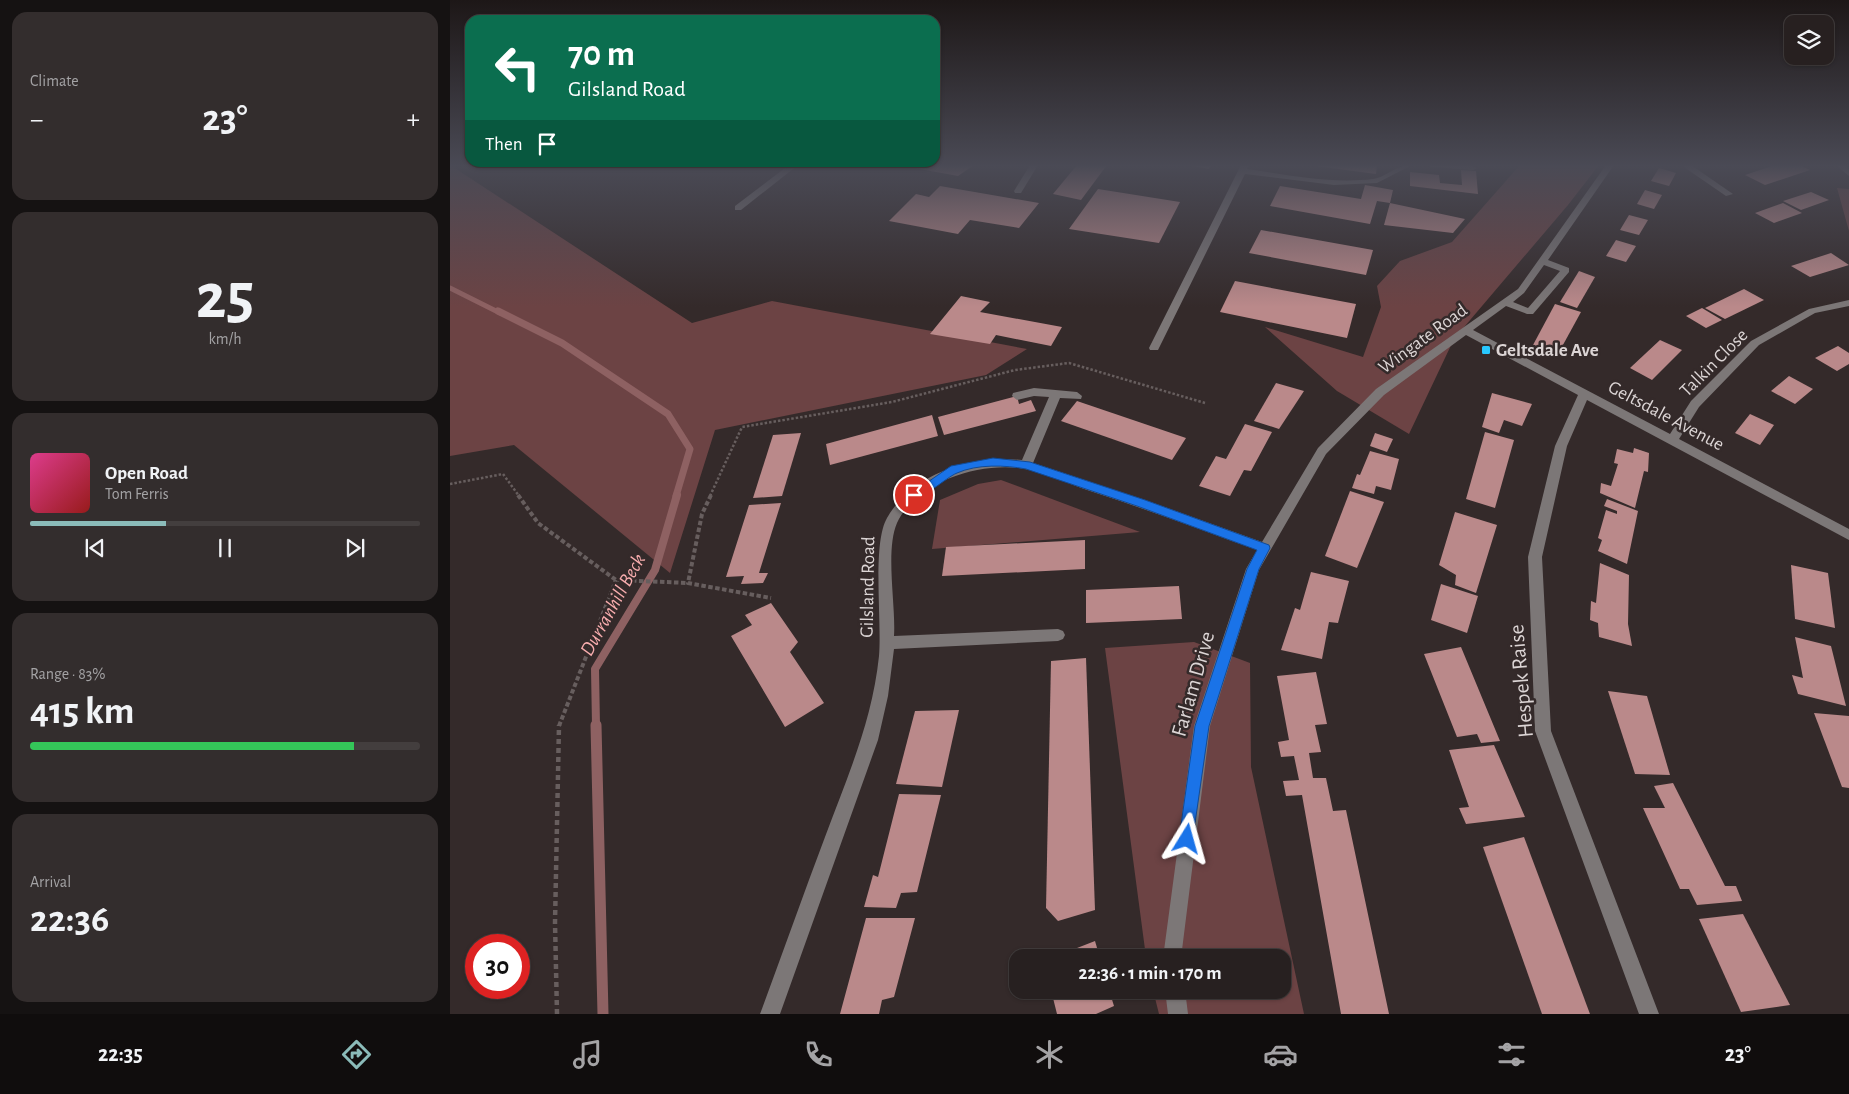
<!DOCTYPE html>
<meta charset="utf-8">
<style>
:root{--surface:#272020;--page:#332d2d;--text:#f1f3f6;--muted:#a4a3a5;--line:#433e3e;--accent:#8bbbb9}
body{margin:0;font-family:"Alegreya Sans",sans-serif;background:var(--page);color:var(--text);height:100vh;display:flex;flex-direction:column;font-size:19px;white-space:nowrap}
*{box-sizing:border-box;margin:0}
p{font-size:16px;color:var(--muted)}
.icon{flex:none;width:28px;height:28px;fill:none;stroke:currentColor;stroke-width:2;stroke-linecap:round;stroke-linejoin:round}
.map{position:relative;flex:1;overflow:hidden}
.panel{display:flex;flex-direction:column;gap:12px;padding:12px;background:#151212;width:450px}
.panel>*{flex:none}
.guide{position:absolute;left:15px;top:15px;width:475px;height:152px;border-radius:15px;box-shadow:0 1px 4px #0004,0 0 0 1px var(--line);background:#0b6e4f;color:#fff;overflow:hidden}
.tools{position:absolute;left:1334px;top:15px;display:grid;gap:10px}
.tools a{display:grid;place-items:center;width:50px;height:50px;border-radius:10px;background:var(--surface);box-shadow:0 1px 4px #0004,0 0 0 1px var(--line);font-size:25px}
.speed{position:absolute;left:15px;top:934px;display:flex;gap:10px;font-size:25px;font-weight:700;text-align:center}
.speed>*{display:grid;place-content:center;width:65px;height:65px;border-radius:50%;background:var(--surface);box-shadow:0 1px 4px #0004,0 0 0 1px var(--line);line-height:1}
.speed .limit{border:8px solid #d22;background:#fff;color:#111}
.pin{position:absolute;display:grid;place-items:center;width:42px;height:42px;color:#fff;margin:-21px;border:2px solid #fff;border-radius:50%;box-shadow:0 1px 5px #0007}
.me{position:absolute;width:55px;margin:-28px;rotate:8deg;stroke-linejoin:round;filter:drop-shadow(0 0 4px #0008)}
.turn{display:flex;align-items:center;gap:18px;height:105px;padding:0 20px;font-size:22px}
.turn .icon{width:65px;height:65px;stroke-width:2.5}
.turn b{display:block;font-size:35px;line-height:42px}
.then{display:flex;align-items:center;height:48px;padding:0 20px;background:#0003;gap:10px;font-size:19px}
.big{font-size:38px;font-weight:600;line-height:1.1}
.panel .card{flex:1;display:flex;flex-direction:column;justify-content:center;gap:8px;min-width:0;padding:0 18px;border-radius:15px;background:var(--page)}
.panel .dial{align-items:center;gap:0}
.dial b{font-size:65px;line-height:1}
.song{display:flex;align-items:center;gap:15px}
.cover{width:60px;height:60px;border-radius:8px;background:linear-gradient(135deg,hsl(330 70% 55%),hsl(0 70% 35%))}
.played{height:5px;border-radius:2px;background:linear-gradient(90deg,var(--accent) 35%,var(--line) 35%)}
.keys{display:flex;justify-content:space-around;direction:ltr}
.heat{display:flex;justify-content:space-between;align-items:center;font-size:28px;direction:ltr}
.charge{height:8px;border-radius:4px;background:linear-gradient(90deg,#34c759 83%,var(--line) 0)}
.trip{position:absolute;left:559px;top:949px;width:282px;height:50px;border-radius:15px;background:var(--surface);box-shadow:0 1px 4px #0004,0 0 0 1px var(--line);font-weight:600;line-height:50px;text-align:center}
.tabs{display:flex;height:80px;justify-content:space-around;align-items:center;background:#100d0d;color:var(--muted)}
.tabs .icon{width:35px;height:35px}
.tabs .selected{color:var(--accent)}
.tabs b{font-size:22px;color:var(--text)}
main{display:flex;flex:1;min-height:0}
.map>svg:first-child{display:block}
.green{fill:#6c4344}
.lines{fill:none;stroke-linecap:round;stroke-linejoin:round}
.stream-far3{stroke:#8e6162;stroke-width:5}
.stream-far2{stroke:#8e6162;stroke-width:7}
.stream-far1{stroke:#8e6162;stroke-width:8}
.stream{stroke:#8e6162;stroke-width:11}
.building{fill:#ba898a}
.path-far2{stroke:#675e5e;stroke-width:2.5;stroke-dasharray:2.5 2;stroke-linecap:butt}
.path-far1{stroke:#675e5e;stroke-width:4;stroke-dasharray:4.5 2.5;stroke-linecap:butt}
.path{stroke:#675e5e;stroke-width:4.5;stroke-dasharray:5 4;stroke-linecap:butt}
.minor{fill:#7c7777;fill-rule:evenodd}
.route{fill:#1a73e8;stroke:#114b97}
.poi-dot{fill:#28c8ff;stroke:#342a2a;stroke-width:2}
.labels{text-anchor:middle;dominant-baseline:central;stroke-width:5;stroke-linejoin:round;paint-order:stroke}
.street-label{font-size:19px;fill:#dcd5d5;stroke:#342a2a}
.poi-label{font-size:19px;font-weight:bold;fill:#dcd5d5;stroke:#342a2a;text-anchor:start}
.water-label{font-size:20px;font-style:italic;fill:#f8adae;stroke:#342a2a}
.near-street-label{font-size:22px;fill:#dcd5d5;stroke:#342a2a}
</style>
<main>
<section class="panel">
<div class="card"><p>Climate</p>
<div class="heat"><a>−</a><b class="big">23°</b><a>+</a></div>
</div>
<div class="card dial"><b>25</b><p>km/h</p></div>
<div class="card">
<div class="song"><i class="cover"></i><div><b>Open Road</b><p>Tom Ferris</p></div></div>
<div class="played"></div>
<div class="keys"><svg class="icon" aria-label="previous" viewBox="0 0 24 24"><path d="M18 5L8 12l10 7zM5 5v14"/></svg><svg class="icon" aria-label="pause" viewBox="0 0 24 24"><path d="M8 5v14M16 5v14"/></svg><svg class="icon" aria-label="next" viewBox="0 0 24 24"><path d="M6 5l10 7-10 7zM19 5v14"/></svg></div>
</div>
<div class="card"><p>Range · 83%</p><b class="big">415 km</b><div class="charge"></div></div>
<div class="card"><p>Arrival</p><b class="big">22:36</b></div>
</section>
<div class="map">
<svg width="1399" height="1014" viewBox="0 0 1399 1014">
<rect width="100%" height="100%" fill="#342a2a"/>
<g class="green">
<polygon points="0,165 242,323 322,301 577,349 536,375 265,430 220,573 64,445 0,456"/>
<polygon points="1070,165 1149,165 1118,205 1004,339 959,434 887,391 815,327 913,357 931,307 927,286 950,261 1002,242"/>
<polygon points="1387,188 1399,189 1399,231"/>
<polygon points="551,480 690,532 482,549 490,500 528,484"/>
<polygon points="744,642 800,663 801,767 854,1014 709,1014 703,990 832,990 832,958 696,957 655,648"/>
</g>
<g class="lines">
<polyline class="stream-far3" points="0,288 50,313"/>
<polyline class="stream-far2" points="48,311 112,343 218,414 240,449 226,496"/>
<polyline class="stream-far1" points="146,726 145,669 205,570 227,495"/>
<polyline class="stream" points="146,725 153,1014"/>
</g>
<g class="building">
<polygon points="461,165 524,165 508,176 459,167"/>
<polygon points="627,165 657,165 631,200 603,194"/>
<polygon points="738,165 761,165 759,169"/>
<polygon points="858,165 927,165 926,174"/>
<polygon points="1325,165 1349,165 1360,170 1315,185 1295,175"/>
<polygon points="1209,168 1226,173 1219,186 1201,181"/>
<polygon points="1011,170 1026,171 1028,194 960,186 960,172 989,175 990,183 1012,185"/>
<polygon points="915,185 943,190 940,203 927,201 920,224 820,206 830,186 911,199"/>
<polygon points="490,186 589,203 569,228 520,220 508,234 439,221 466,194 479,197"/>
<polygon points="648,189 730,202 709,243 619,229"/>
<polygon points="1195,190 1212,195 1204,209 1187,204"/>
<polygon points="1361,192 1379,200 1351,210 1333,201"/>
<polygon points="940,203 1015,219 1003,233 934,225"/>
<polygon points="1333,203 1352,213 1324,223 1305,213"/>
<polygon points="1179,215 1198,220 1189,235 1170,230"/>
<polygon points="811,230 923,250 916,275 799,253"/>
<polygon points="1166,240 1186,246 1176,262 1156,256"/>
<polygon points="1381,253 1399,265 1360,277 1341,266"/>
<polygon points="1129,271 1145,277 1127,308 1110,302"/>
<polygon points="785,281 906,304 897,338 770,312"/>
<polygon points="1294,289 1314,300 1275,319 1255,308"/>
<polygon points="511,296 540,302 530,312 612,327 601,346 546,335 540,344 480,334"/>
<polygon points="1105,304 1131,312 1108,354 1083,345"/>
<polygon points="1252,308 1272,320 1256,328 1236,316"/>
<polygon points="1210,340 1232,350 1202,380 1180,368"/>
<polygon points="1388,346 1399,353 1399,364 1387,371 1365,358"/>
<polygon points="1339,376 1363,389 1345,404 1321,391"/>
<polygon points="826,383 854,391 829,429 804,421"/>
<polygon points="1042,393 1082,404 1072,426 1054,420 1049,433 1032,427"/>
<polygon points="567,396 569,404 581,400 586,411 494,435 488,417"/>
<polygon points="627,401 736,438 722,460 611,421"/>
<polygon points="1300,414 1324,425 1310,445 1285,433"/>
<polygon points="482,415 488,436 380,465 376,444"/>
<polygon points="795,424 822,432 801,471 794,470 780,496 749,486 766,456 776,459"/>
<polygon points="1035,432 1064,440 1045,508 1016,499"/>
<polygon points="351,433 332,496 303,498 323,435"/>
<polygon points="925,433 943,439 937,452 920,446"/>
<polygon points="1184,448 1199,453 1198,472 1194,471 1185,508 1150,493 1151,483 1161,486 1168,464 1164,463 1167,449 1183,453"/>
<polygon points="920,451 949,459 941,490 926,486 924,494 902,488 907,474 910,475"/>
<polygon points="900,491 934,502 907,568 875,556"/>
<polygon points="1157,499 1188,511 1177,564 1148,551 1152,540 1148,538 1156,510 1167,514 1167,511 1154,506"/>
<polygon points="331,503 309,573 318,573 313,583 291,584 294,576 276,577 299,505"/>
<polygon points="1005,512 1047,525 1026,593 1005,585 1006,575 989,565"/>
<polygon points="635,540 635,569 492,576 496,547"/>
<polygon points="1150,563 1179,575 1178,624 1182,646 1149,637 1148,623 1140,620 1141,601 1146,603"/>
<polygon points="1341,565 1378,573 1385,628 1345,619"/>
<polygon points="861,572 899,581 888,623 879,622 872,659 831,650 845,608 850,610"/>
<polygon points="991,584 1028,596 1017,633 981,620"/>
<polygon points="729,586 732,619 636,623 636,590"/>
<polygon points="321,603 348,642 340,652 374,703 335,727 281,636 302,625 295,615"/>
<polygon points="1345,637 1381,646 1396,706 1348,694 1342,675 1353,678"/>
<polygon points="1011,647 1050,741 1031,743 1027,734 1007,737 974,654"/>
<polygon points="636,658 645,910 608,921 596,908 601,661"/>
<polygon points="866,672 877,724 865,725 871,752 859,753 863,778 876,778 883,811 896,810 939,1014 891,1014 852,795 836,796 833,781 849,780 844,756 831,757 828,742 839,740 827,676"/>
<polygon points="1158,691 1197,696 1220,775 1185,774"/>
<polygon points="509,710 492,787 446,784 465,711"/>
<polygon points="1364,713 1399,716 1399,788 1392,787"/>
<polygon points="1044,745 1075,817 1016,824 1009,808 1019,807 999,750"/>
<polygon points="1223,783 1275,886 1286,886 1292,901 1247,905 1239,889 1230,889 1193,808 1215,808 1204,786"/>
<polygon points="449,794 491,795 467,892 451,893 446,908 414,907 423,875 428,877"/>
<polygon points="1074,837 1140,1014 1092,1014 1033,847"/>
<polygon points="1293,914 1340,1005 1291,1012 1249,919"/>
<polygon points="416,918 465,918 444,997 432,1000 429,1014 390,1014"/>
<polygon points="645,941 650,958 604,958 604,957"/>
<polygon points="601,990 659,990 664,1006 646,1014 607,1014"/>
</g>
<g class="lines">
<g class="path-far2">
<polyline points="0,484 53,474 69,496"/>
<polyline points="260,496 292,427 442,402 565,370 619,363 755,403"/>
</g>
<g class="path-far1">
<polyline points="68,495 88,523 166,580 238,583"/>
<polyline points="261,495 252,514 238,583 321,598"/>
<polyline points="109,726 166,580"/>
</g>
<polyline class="path" points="107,1014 105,923 109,725"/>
<g class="minor">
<polygon points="339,165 348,165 291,210 285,210 285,206"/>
<polygon points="580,165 588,165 571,193 565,193 564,191"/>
<path d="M791 165H799L797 169C839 175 881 184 923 179 937 177 945 165 962 165L927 183 884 185 795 174 709 348 708 350H700L699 348Z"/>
<polygon points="978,165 1018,165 1027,168 1023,170 982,167"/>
<path d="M1156 165H1164L1098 260 1119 268V272L1083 314H1077L1056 306 1023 330 1220 434 1241 401 1301 341 1359 309 1399 300V306L1365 313 1309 345 1249 407 1229 439 1399 529V540L1137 400 1117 446 1092 557 1101 731 1209 1014H1189L1085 731 1078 557 1105 446 1128 395 1016 335 934 395 876 454 809 570 760 726 731 958H713L744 726 796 569 807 550C751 530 696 509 640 491 619 484 597 473 575 469 532 461 466 481 447 523 435 551 446 605 444 636L608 629 613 631 615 635 613 639 608 641 444 649 438 696 428 740 330 1014H310C332 955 353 895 375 837 398 775 422 722 429 656 432 621 422 544 437 518 464 471 522 456 572 460L599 397 584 396 567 400 562 396 563 393 584 388 627 392 632 396 631 399 610 398 583 463 695 500 812 542 868 448 926 389 1068 289ZM1094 265 1110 271 1078 308 1063 302 1074 293Z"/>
<polygon points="1231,165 1241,165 1283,194 1276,196"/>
<polygon points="1386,165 1395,165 1399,170 1399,176"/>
<polygon points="715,990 735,990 738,1014 718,1014"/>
</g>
</g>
<linearGradient id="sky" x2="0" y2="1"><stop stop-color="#1d1717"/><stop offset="0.54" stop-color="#4a4a55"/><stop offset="1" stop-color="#4a4a55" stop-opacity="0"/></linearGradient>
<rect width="1399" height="307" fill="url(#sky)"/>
<path class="route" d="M543 458 580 462 695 500 819 545 820 548 809 569 759 726 742 844 737 846 731 844 729 839 745 726 797 569 807 550 687 506 576 469C555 465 527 464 507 473 495 478 472 501 460 498L459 495 501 466Z"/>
<rect class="poi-dot" x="1031" y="345" width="10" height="10" rx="2.5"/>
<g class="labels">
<g class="street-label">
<text transform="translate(973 339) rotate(-36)">Wingate Road</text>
<text transform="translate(1264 363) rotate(-45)">Talkin Close</text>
<text transform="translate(1216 416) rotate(28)">Geltsdale Avenue</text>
<text transform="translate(418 587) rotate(-89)">Gilsland Road</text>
</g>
<g class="poi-label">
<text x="1046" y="350">Geltsdale Ave</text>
</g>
<g class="water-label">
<text transform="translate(163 605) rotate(-61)">Durranhill Beck</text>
</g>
<g class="near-street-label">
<text transform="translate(1071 681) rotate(-95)">Hespek Raise</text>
<text transform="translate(743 684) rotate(-74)">Farlam Drive</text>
</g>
</g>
</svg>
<div class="tools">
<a><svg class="icon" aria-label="layers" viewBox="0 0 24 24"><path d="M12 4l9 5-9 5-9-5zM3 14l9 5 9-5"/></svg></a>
</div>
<div class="speed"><div class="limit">30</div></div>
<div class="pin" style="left:464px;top:495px;background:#d93025"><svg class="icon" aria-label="arrive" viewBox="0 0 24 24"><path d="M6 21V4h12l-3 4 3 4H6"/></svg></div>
<svg class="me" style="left:737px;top:839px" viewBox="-20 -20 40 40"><path d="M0-17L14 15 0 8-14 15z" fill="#1a73e8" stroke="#fff" stroke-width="4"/></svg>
<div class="trip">22:36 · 1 min · 170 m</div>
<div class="guide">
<div class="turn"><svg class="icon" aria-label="left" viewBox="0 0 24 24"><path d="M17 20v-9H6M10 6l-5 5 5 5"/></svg><div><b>70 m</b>Gilsland Road</div></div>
<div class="then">Then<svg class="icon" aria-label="arrive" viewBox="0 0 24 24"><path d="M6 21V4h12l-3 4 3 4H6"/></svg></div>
</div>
</div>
</main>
<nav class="tabs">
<b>22:35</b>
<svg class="icon selected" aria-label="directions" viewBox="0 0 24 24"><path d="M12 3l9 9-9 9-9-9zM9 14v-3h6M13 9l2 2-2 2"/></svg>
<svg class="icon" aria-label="music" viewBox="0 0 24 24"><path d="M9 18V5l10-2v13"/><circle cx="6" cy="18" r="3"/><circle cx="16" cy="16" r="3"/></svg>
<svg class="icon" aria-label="phone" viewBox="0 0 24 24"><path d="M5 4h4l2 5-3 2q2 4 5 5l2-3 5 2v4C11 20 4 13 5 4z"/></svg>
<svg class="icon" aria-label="climate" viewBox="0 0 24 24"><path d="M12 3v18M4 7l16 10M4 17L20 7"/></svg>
<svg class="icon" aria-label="car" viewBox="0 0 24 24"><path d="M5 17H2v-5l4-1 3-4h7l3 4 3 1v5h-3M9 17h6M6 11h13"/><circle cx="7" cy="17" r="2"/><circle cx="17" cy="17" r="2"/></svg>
<svg class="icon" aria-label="filters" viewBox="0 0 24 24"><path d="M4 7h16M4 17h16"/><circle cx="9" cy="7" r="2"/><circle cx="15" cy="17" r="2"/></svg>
<b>23°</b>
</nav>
